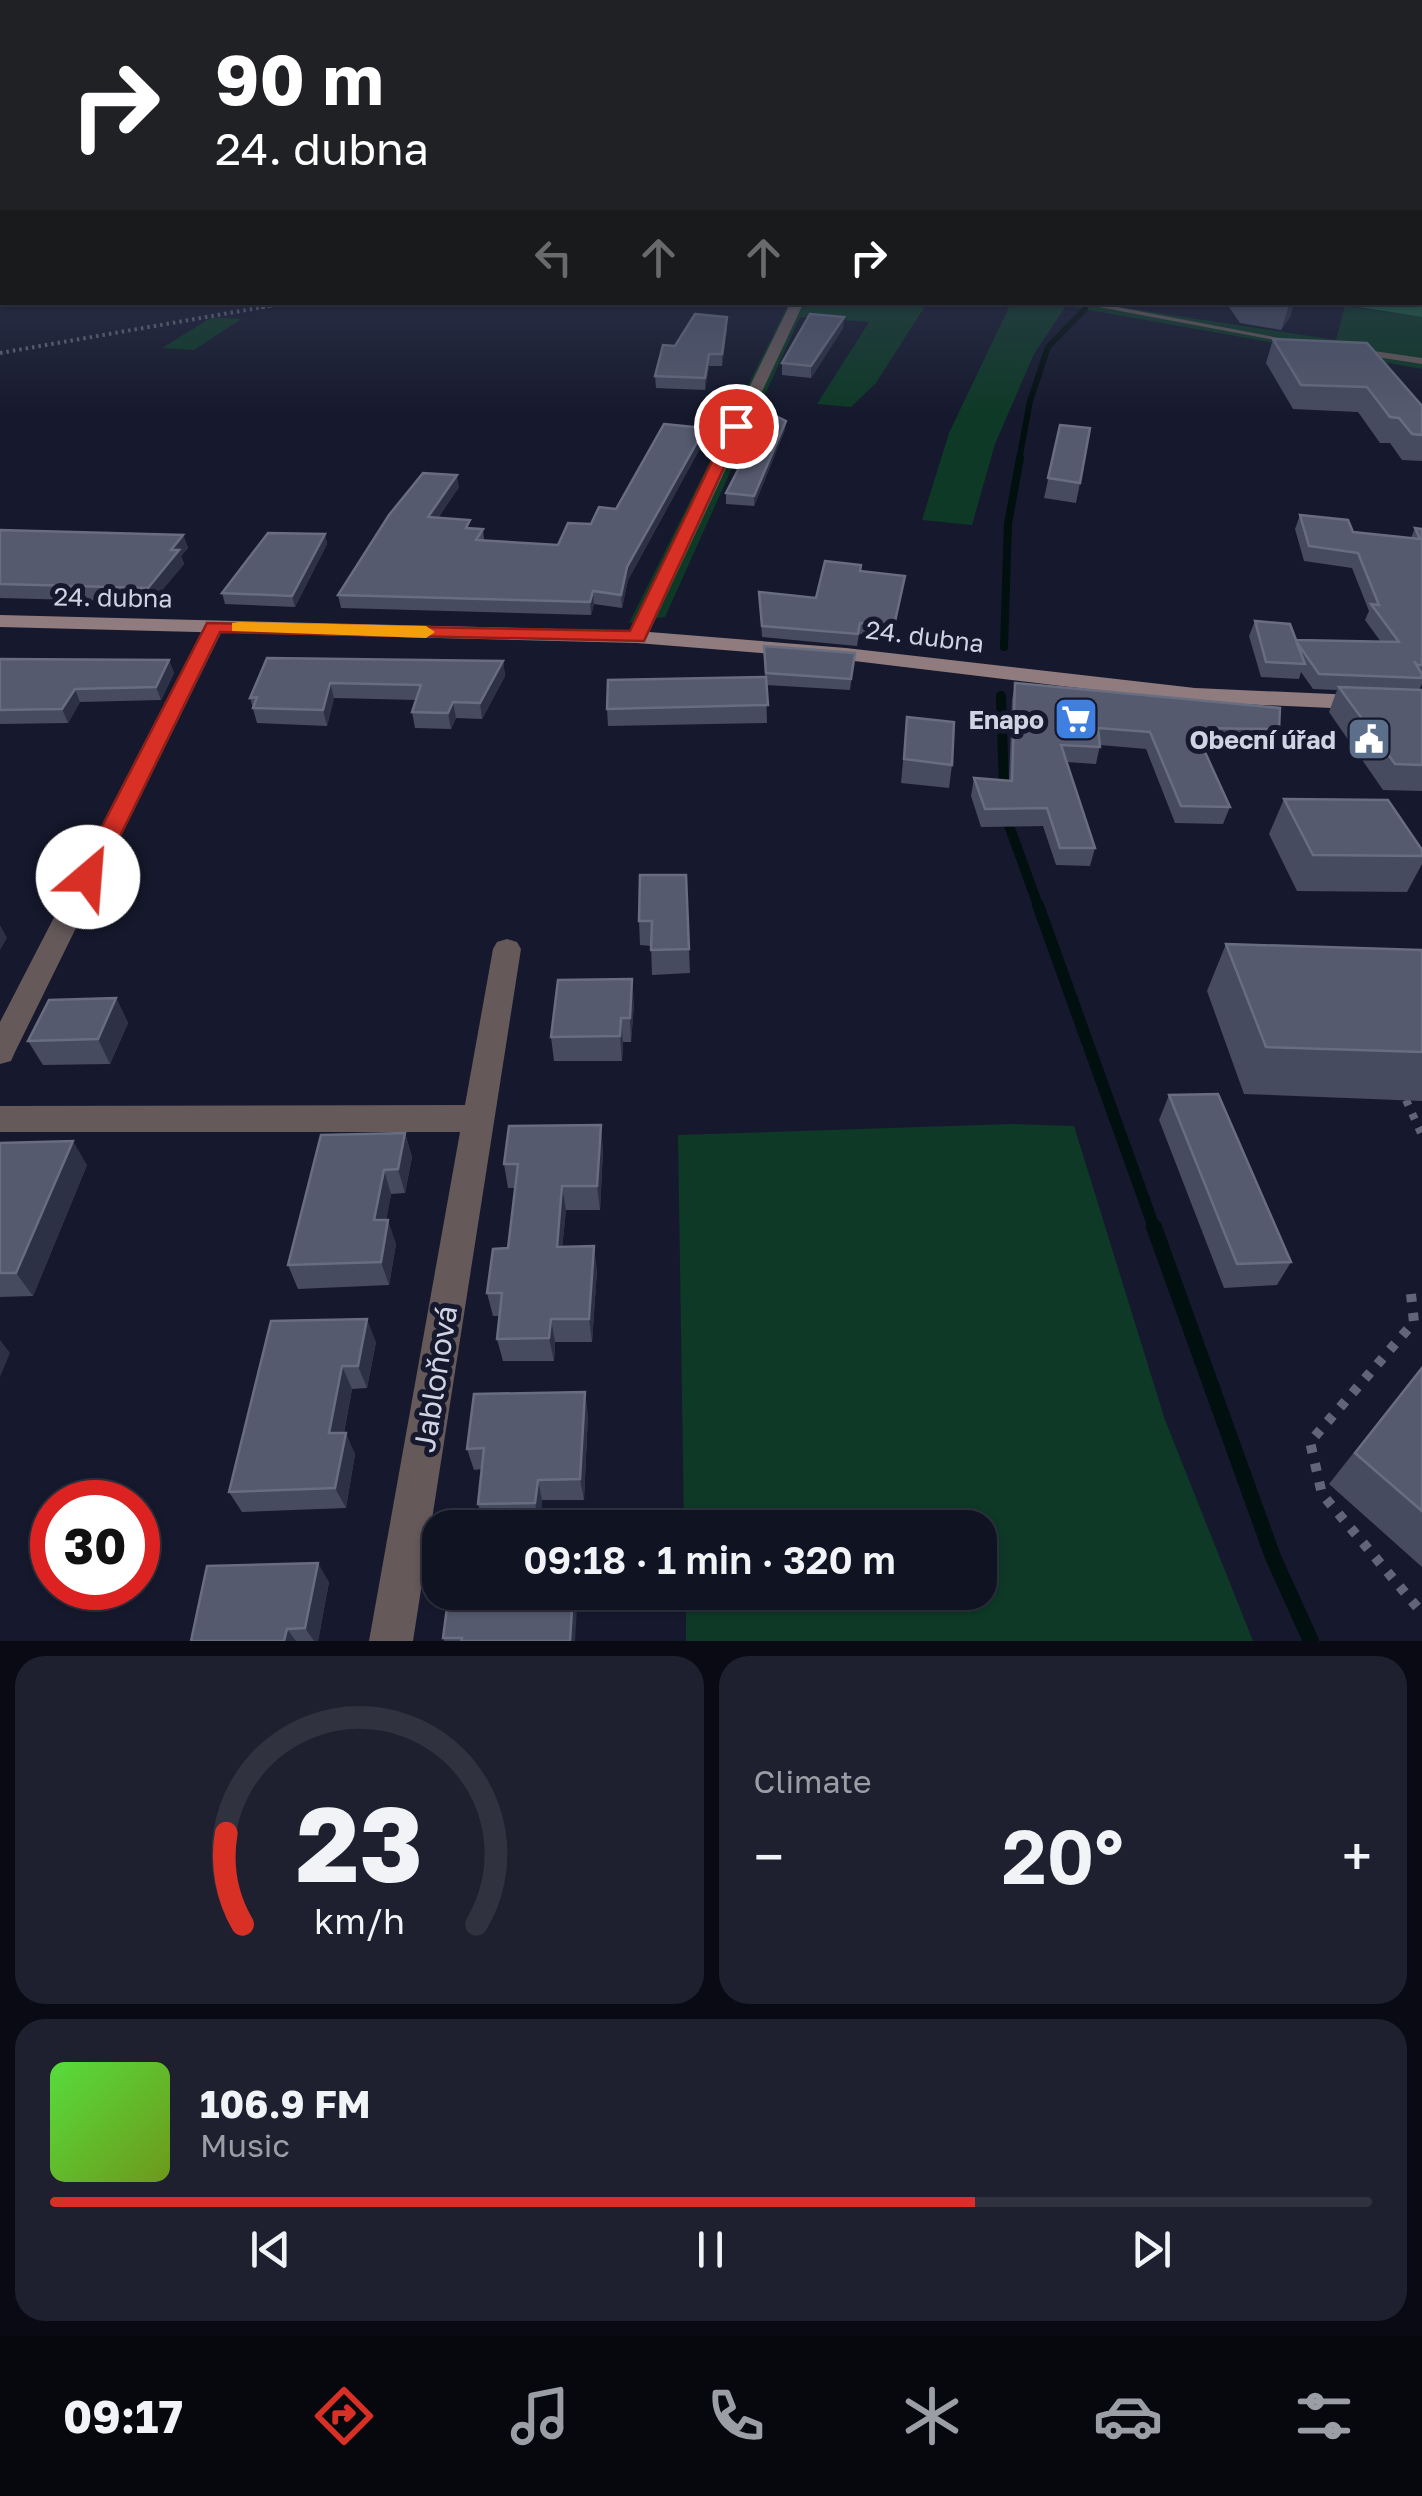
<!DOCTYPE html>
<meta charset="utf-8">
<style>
:root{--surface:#101322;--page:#1e202f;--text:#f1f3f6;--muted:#9c9ea5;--line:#303240;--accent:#d93025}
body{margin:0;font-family:"Golos Text",sans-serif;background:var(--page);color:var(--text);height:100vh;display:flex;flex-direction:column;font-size:38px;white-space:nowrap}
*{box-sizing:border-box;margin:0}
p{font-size:32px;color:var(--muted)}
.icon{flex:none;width:55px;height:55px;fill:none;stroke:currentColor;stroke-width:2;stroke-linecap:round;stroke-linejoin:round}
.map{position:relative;height:1641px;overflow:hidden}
.details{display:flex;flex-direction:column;gap:15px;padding:15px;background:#090a13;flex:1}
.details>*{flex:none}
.guide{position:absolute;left:0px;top:0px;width:1422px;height:305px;box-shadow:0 2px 8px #0004,0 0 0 2px var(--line);background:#202124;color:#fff;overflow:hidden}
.speed{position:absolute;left:30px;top:1480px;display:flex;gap:20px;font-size:50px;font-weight:700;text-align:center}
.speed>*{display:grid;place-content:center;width:130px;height:130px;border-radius:50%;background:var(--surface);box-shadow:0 2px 8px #0004,0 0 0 2px var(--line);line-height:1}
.speed .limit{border:15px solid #d22;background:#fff;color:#111}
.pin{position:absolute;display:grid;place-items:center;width:85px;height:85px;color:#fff;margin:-42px;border:5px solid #fff;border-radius:50%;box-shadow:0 2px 10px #0007}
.me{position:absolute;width:110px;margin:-55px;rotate:27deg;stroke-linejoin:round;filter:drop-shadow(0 0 8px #0008)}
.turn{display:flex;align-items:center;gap:35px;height:210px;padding:0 50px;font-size:45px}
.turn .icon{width:130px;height:130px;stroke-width:2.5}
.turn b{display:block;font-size:70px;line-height:85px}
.lanes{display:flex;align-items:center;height:95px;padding:0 50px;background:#0003;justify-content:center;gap:50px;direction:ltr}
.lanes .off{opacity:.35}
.big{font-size:75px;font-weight:600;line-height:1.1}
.details .card{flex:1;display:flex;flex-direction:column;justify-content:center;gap:15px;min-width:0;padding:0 35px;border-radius:30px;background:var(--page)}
.details .dial{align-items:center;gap:0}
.dial svg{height:260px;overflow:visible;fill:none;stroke:var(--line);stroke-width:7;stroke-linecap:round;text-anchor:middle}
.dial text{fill:var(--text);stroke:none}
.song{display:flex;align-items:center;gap:30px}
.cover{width:120px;height:120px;border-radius:15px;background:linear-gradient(135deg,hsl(110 70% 55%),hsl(80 70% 35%))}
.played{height:10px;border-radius:5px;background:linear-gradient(90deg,var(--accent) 70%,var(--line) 70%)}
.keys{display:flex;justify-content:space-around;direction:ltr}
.heat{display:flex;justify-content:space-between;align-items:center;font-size:55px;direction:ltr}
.details .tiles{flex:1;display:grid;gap:15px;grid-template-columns:1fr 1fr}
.card:last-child{grid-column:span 2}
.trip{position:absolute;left:422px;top:1510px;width:575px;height:100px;border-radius:30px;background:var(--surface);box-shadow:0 2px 8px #0004,0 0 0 2px var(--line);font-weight:600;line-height:100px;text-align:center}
.tabs{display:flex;height:160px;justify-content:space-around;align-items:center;background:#06080e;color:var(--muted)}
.tabs .icon{width:70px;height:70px}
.tabs .active{color:var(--accent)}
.tabs b{font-size:45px;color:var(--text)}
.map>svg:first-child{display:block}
.green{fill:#0e3926}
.forest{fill:#1c5f42}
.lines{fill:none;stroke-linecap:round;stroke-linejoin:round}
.stream-far4{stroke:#020f0f;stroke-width:6}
.stream-far3{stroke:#020f0f;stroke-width:8}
.stream-far2{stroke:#020f0f;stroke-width:10}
.stream-far1{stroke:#020f0f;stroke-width:12}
.stream{stroke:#020f0f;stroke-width:16}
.river{fill:#020f0f;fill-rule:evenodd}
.path-far3{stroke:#626577;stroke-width:2.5;stroke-dasharray:2.5 4;stroke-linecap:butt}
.path-far2{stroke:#626577;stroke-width:4;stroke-dasharray:2.5 4;stroke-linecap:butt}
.path-far1{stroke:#626577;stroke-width:8;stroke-dasharray:6 9;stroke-linecap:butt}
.path{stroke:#626577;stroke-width:10;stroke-dasharray:8 11;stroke-linecap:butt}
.service{fill:#65595a;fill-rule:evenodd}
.minor{fill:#65595a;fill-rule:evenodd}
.secondary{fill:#907c7f;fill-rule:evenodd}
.wall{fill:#464b60}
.shaded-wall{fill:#2d3146}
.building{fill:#555a6e;stroke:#686d80;stroke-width:2.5}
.route{fill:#d93025;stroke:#8d1f18;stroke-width:2.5}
.slow{fill:#f59e0b}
.labels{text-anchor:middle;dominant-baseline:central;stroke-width:10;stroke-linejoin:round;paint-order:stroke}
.street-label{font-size:25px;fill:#d0d3e1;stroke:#16192d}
.poi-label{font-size:25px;font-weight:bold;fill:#d0d3e1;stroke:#16192d;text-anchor:end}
.near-street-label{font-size:30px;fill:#d0d3e1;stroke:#16192d}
</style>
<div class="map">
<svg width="1422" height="1641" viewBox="0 0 1422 1641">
<rect width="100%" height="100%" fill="#16192d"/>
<g class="green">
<polygon points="789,303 927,303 876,383 851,407 817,404 869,322 800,317 665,617 629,623"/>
<polygon points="1011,303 1114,303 1119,307 1336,340 1345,306 1422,317 1422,369 1066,306 1034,354 995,444 972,525 922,520 949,433"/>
<polygon points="212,317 241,319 194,350 162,348"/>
<polygon points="1011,1124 1074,1126 1165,1420 1253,1641 686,1641 686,1593 980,1592 980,1528 684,1527 678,1135"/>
</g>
<polygon class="forest" points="1420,187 1422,317 1333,303 1420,302"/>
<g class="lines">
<polyline class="stream-far4" points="1019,460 1030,401 1048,347 1085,309"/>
<polyline class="stream-far3" points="1004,647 1008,524 1020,458"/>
<g class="stream-far2">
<polyline points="1001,696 1004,790"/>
<polyline points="1006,817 1039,908"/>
</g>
<polyline class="stream-far1" points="1038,905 1155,1230"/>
<polyline class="stream" points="1154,1227 1273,1557 1311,1641"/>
<rect class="river" x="1420" y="227" width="2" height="16"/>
<polyline class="path-far3" points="261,308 293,302"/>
<polyline class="path-far2" points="0,353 275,305"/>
<polyline class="path-far1" points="1406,1100 1422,1135"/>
<polyline class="path" points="1411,1294 1414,1322 1310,1442 1322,1494 1422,1613"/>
<g class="service">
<polygon points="1072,302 1091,302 1306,343 1302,345"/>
<polygon points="1360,349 1422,358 1422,364 1357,354 1356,352"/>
</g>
<g class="minor">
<polygon points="791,302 804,302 647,637 644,641 630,641 627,637"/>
<polygon points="214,621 224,627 15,1052 11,1061 0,1064 0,1022 204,627"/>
<polygon points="507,939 517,942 521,949 413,1641 369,1641 460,1132 0,1132 0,1106 465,1105 493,949 497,942"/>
</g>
<polygon class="secondary" points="0,615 637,631 846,648 1195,688 1422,698 1422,712 1195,702 846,660 637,643 0,627"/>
</g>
<g class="wall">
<polygon points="1231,302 1294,302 1290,317 1281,330 1240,323 1229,307"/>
<polygon points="727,317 727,329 722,366 709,366 705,390 656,388 655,376 675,346"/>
<polygon points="844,317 843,328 811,378 782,375 782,363"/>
<polygon points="1273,339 1422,406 1422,461 1402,460 1390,443 1380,443 1358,412 1293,409 1266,363"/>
<polygon points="1060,425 1080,483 1076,503 1044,498"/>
<polygon points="705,428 705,439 628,580 622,608 594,604 591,615 341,608 338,595 459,487 438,518 472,528 483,529 484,540 558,545 616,509"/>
<polygon points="785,430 754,506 726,504 726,493"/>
<polygon points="1300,515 1353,532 1411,538 1415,528 1422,529 1422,684 1419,690 1422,690 1422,791 1383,790 1329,712 1337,690 1313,689 1301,672 1299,679 1261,677 1249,636 1255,621 1296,640 1381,642 1365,620 1369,611 1352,568 1304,561 1295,529"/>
<polygon points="0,530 183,535 188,548 181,556 184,564 152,602 0,598"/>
<polygon points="325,534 327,544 295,607 225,604 222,593"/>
<polygon points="860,571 905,576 892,637 859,634 857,646 762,637 759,592 816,598"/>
<polygon points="764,646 855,653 850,690 766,685 767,723 608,726 607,709 765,677"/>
<polygon points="267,658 503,661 505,676 482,719 456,718 451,729 415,728 412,712 416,700 334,698 327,726 257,723 250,698"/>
<polygon points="0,659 169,660 174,673 161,700 80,702 68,723 0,724"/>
<polygon points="1015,683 1279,729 1273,746 1202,745 1230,807 1223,824 1175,823 1146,749 1100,745 1096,764 1066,762 1095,848 1090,866 1056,865 1043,826 981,827 971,796 974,778 1009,781 1012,700"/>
<polygon points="907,717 952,765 949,788 901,783"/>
<polygon points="1284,799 1422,850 1422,864 1407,892 1297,891 1269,834"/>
<polygon points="686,875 690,973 652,975 651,946 640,945 639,921"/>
<polygon points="1226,944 1422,950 1422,1101 1244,1094 1207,991"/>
<polygon points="116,998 128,1023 110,1064 43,1065 28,1041"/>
<polygon points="634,1004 631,1042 623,1042 622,1061 554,1061 551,1037"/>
<polygon points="1169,1095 1291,1262 1277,1285 1224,1288 1159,1120"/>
<polygon points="405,1133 412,1157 405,1193 391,1194 386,1220 396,1244 389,1285 298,1289 288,1265"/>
<polygon points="0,1143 87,1165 33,1296 0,1297"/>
<polygon points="603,1149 600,1210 566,1210 562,1247 597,1270 592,1342 555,1342 554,1361 503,1361 497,1339 500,1316 493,1316 487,1293 508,1248 515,1188 508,1188 504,1164"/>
<polygon points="271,1321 376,1342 367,1388 352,1389 344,1433 355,1454 346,1508 242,1512 229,1492"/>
<polygon points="1422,1366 1422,1567 1329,1484"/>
<polygon points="588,1414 584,1500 542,1500 540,1523 484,1524 478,1504 482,1469 474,1470 467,1449"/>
<polygon points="329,1582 318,1641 191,1641"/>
<polygon points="449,1592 575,1641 444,1641 443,1638"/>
</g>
<g class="shaded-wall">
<polygon points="1290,302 1294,302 1290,317 1281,330"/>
<polygon points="727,317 727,329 722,366 722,354"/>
<polygon points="844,317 843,328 811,378 811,366"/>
<polygon points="709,354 709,366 705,390 705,378"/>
<polygon points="786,421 785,430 754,506 754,496"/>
<polygon points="705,428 705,439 628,580 622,608 621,595 627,567"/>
<polygon points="457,475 459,487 430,529 428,517"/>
<polygon points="325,534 327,544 295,607 292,596"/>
<polygon points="183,535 188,548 181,556 184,564 152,602 148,588 171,550"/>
<polygon points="593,591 594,604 591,615 590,602"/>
<polygon points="169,660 174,673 161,700 156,687"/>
<polygon points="503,661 505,676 482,719 480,703"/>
<polygon points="330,683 334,698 327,726 323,710"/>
<polygon points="75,689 80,702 68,723 62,709"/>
<polygon points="453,702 456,718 451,729 448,713"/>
<polygon points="0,925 7,938 0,950"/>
<polygon points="632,979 634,1004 631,1042 630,1018"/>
<polygon points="116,998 128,1023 110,1064 98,1039"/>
<polygon points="621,1018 623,1042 622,1061 620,1036"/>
<polygon points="601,1125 603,1149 600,1210 597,1186"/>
<polygon points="405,1133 412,1157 405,1193 398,1169"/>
<polygon points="73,1141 87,1165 33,1296 16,1273"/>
<polygon points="384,1170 391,1194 382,1244 374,1220"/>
<polygon points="562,1186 566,1210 560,1271 557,1247"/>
<polygon points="388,1220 396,1244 389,1285 381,1262"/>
<polygon points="594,1246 597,1270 592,1342 589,1319"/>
<polygon points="367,1319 376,1342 367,1388 358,1366"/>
<polygon points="551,1319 555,1342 554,1361 549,1338"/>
<polygon points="0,1340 10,1353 0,1377"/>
<polygon points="342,1366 352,1389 340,1454 329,1433"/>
<polygon points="585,1392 588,1414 584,1500 580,1479"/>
<polygon points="346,1433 355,1454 346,1508 335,1488"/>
<polygon points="538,1480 542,1500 540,1523 535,1503"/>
<polygon points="318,1563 329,1582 318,1641 314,1641 305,1628"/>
<polygon points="573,1592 578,1592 575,1641 570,1641"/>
<polygon points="287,1629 296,1641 284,1641"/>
</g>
<g class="building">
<polygon points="695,314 727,317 722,354 709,354 705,378 655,376 663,345 675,346"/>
<polygon points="810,314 844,317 811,366 782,363"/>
<polygon points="1273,339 1367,343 1422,406 1422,435 1412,434 1399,418 1390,417 1367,387 1301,385"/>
<polygon points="768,412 786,421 754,496 726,493"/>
<polygon points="664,424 705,428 627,567 621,595 593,591 590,602 338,595 389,515 423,473 457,475 428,517 470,520 466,528 483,529 476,540 558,545 568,523 591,524 599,507 616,509"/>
<polygon points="1060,425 1090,428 1080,483 1048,478"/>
<polygon points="1300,515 1348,520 1353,532 1420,539 1415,528 1422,529 1422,665 1417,665 1414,661 1422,674 1422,678 1319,674 1296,641 1305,664 1266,662 1255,621 1290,624 1296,640 1399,642 1371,604 1379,605 1358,553 1309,546"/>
<polygon points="0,530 183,535 171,550 179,550 148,588 0,584"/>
<polygon points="268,533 325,534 292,596 222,593"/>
<polygon points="825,561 861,565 860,571 905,576 894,626 860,623 858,634 762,626 759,592 816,598"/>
<polygon points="764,646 855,653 851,679 766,673"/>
<polygon points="267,658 503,661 480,703 453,702 448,713 412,712 421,685 330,683 323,710 253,708 257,697 250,698"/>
<polygon points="0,659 169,660 156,687 75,689 62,709 0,710"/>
<polygon points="766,677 768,705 607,709 608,680"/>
<polygon points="1015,683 1280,708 1279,729 1194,728 1230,807 1181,806 1150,732 1098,728 1100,747 1061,745 1095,848 1060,848 1047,808 985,809 974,778 1012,781"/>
<polygon points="1339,687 1422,690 1422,765 1395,764"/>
<polygon points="907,717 954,722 952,765 904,759"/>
<polygon points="1284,799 1388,800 1422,850 1422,856 1313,855"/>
<polygon points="640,875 686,875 689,949 651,950 652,921 639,921"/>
<polygon points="1226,944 1422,950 1422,1052 1266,1047"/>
<polygon points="632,979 630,1018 621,1018 620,1036 551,1037 558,980"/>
<polygon points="116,998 98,1039 28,1041 49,1000"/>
<polygon points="1218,1094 1291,1262 1237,1264 1169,1095"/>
<polygon points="601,1125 597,1186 562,1186 557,1247 594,1246 589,1319 551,1319 549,1338 497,1339 502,1293 487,1293 493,1249 508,1248 518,1164 504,1164 509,1126"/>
<polygon points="405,1133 398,1169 384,1170 374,1220 388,1220 381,1262 288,1265 321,1135"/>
<polygon points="73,1141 16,1273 0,1273 0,1143"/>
<polygon points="367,1319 358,1366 342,1366 329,1433 346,1433 335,1488 229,1492 271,1321"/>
<polygon points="1422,1368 1422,1511 1355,1453"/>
<polygon points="585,1392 580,1479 538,1480 535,1503 478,1504 484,1448 467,1449 474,1394"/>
<polygon points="318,1563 305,1628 287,1629 284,1641 191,1641 207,1566"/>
<polygon points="449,1592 573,1592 570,1641 461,1641 462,1638 443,1638"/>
</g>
<linearGradient id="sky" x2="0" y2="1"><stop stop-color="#0c0e19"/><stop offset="0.45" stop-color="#363e57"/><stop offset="1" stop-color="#363e57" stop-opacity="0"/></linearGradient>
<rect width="1422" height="417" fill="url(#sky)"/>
<polygon class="route" points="731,422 743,426 644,641 220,632 100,877 96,883 80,883 76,877 207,623 630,631"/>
<polygon class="slow" points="239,622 426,626 435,632 426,638 232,631 232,623"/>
<defs>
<symbol id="supermarket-square" viewBox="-11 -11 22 22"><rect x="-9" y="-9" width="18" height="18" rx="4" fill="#3f7fe0" stroke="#16192d"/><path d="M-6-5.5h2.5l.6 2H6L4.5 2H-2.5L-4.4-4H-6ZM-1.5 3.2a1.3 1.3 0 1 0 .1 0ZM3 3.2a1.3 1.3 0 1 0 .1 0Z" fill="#fff"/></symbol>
<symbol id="civic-square" viewBox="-11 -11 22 22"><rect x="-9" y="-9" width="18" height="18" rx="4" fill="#5c6f8a" stroke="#16192d"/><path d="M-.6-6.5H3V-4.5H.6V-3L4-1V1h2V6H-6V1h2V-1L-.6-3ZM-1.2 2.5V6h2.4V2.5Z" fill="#fff"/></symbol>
</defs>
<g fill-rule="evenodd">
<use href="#supermarket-square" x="1051" y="694" width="50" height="50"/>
<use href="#civic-square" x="1344" y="714" width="50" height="50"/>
</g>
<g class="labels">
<g class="street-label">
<text transform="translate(113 597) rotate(1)">24. dubna</text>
<text transform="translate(925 636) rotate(7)">24. dubna</text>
</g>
<g class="poi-label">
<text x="1044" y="719">Enapo</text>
<text x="1336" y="739">Obecní úřad</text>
</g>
<g class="near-street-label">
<text transform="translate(435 1379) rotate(-81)">Jabloňová</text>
</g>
</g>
</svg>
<div class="speed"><div class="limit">30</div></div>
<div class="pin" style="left:736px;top:426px;background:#d93025"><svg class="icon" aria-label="arrive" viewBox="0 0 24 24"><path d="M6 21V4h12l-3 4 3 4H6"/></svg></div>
<svg class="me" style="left:88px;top:877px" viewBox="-20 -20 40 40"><circle r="19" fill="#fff"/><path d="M0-13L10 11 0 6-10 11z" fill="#d93025"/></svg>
<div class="trip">09:18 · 1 min · 320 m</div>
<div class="guide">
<div class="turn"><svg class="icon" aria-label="right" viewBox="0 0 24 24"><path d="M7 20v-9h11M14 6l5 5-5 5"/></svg><div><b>90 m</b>24. dubna</div></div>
<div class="lanes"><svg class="icon off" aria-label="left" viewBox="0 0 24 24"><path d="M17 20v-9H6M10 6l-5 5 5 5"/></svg><svg class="icon off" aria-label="ahead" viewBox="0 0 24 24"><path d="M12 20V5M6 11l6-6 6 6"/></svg><svg class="icon off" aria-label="ahead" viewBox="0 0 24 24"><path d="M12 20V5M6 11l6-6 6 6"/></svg><svg class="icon" aria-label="right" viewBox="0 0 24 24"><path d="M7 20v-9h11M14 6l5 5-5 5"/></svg></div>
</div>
</div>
<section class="details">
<div class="tiles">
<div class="card dial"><svg viewBox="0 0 100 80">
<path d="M14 69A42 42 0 1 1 86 69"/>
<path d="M14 69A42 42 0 0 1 9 41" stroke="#d93025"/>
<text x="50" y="56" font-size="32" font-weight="700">23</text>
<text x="50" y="72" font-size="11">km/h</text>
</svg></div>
<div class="card"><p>Climate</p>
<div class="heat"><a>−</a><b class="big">20°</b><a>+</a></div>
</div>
<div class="card">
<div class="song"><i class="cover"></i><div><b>106.9 FM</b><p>Music</p></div></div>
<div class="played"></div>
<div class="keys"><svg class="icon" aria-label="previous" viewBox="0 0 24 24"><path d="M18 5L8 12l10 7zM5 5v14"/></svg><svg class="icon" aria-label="pause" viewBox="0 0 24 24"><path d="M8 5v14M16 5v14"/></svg><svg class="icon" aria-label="next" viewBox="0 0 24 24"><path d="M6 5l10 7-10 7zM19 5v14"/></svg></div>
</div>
</div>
</section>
<nav class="tabs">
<b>09:17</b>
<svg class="icon active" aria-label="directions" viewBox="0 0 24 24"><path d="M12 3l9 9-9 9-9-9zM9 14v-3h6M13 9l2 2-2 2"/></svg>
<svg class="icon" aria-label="music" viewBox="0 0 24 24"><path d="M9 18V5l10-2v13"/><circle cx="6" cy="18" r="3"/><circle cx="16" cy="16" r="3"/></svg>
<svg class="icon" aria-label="phone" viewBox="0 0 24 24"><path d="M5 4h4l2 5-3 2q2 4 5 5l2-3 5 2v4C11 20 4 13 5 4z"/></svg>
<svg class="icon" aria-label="climate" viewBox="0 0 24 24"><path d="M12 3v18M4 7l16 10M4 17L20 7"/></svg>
<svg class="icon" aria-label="car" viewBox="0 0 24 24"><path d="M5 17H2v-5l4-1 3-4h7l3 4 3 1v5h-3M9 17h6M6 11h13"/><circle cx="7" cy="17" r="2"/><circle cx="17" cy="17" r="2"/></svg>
<svg class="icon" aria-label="filters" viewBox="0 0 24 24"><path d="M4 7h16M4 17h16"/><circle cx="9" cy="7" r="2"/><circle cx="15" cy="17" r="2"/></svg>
</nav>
